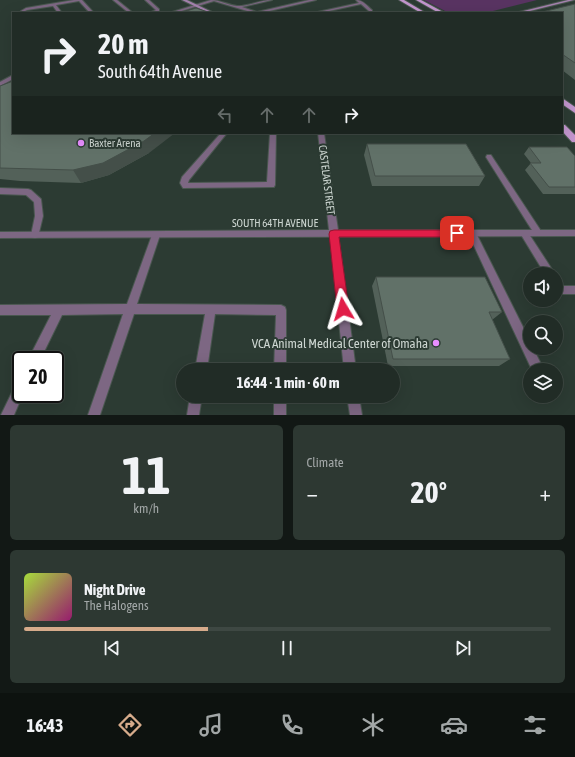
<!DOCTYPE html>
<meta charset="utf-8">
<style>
:root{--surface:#212c26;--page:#2d3832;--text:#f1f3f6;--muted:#a2a7a7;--line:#3e4843;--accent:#d6ab8b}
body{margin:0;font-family:"Asap Condensed",sans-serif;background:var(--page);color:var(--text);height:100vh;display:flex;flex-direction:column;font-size:15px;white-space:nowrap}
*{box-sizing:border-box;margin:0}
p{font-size:13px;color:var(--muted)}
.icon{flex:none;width:22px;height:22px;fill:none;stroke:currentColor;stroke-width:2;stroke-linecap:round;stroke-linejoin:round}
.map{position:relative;height:415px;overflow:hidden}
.details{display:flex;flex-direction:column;gap:10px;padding:10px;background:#121815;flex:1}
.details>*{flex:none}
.hud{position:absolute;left:12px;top:12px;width:551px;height:122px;border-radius:0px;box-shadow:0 4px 16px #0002,0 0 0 1px var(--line);background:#212c26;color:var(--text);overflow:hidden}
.buttons{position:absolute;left:523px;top:267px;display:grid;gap:8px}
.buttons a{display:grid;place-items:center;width:40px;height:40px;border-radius:50%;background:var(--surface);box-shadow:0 4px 16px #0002,0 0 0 1px var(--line);font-size:20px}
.speed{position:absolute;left:12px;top:351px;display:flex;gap:8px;font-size:20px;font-weight:700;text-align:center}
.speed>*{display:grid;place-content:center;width:52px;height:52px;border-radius:50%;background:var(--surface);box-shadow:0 4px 16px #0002,0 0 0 1px var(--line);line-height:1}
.speed .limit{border:2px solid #111;border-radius:6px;background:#fff;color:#111}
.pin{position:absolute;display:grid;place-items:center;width:34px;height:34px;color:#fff;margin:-17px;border-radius:8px;box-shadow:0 2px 6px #0006}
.me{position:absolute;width:44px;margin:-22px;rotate:353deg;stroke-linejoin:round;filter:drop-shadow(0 0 3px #0008)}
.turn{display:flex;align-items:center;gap:14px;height:84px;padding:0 20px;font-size:18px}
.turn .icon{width:52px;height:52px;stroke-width:2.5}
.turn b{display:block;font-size:28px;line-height:34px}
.lanes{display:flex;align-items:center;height:38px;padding:0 20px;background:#0003;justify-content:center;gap:20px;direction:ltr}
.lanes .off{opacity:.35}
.big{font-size:30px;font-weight:700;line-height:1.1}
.details .card{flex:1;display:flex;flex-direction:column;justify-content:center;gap:6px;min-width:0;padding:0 14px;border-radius:6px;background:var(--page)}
.details .dial{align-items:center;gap:0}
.dial b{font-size:52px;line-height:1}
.song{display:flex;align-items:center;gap:12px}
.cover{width:48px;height:48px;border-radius:6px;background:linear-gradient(135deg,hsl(80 70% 55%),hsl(320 70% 35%))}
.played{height:4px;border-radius:2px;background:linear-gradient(90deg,var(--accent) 35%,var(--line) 35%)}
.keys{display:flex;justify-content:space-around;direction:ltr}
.heat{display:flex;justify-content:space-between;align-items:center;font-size:22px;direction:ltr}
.details .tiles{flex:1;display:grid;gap:10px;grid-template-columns:1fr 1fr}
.card:last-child{grid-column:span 2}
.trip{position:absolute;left:176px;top:363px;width:224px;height:40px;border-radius:20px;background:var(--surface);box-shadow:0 4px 16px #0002,0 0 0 1px var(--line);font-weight:700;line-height:40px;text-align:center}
.tabs{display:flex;height:64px;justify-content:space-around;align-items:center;background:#0d120f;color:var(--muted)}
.tabs .icon{width:28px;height:28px}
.tabs .active{color:var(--accent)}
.tabs b{font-size:18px;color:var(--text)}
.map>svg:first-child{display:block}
.green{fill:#593462}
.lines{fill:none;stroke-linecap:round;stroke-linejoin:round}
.lane-casing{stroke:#49574f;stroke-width:2}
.street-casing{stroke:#49574f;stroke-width:2}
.secondary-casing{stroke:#49574f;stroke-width:2}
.primary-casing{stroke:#49574f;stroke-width:2}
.lane{fill:#7d6783;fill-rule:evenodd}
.street{fill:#7d6783;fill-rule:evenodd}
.secondary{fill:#a481ad;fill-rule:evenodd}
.primary{fill:#c295cd;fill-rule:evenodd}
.wall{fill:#536159}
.shaded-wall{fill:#444f49}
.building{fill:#617168;stroke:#444f49}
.route{fill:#e11d48;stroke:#92132f}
.poi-dot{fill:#e88eff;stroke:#2c3b33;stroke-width:1.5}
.labels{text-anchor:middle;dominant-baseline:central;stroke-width:4;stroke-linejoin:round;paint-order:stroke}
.poi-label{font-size:11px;fill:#cdd6d1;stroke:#2c3b33;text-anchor:start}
.street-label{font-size:11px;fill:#cdd6d1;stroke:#2c3b33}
.near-poi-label{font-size:13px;fill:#cdd6d1;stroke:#2c3b33;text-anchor:end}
</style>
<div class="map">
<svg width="575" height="415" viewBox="0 0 575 415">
<rect width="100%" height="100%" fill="#2c3b33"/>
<polygon class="green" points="424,0 537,0 485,13 449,13"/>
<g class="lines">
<defs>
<g id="lane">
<polygon points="74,0 82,0 94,13 90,13 79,1 56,5 62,13 58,13 53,6 27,10 25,11 26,13 22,13 21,11 26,8"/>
<polygon points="113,0 117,0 133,13 129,13"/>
<polygon points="145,0 149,0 159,9 159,11 154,13 149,13 156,10"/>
<path d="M211 0C220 0 228 5 237 6 247 7 260 0 272 0L242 7 257 12 309 0H316L261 13H254L214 1 175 13H169Z"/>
<path d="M356 0C363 0 367 6 372 10V12L366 13 369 11 361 4 320 13H313L359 3Z"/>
<polygon points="13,75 13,79 0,86 0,82"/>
<polygon points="221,133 227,133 189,180 188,183 267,182 270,133 276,133 275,185 274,187 183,188 180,183 182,177"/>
<polygon points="487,155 491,155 541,231 542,233 541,235 535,235 486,157"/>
<polygon points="0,188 28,189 31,190 41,199 43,216 38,237 35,238 32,237 31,235 35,216 34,202 26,195 0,194"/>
<polygon points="472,230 475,231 530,341 530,348 533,348 544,370 532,370 468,233 469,231"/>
<polygon points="524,230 527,231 555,274 545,274 520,233 521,231"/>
<polygon points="334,231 337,232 338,234 356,370 344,370 330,234 331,232"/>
<polygon points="156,232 159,233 160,235 137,304 281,305 285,307 286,310 286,370 274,370 276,315 215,314 207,370 195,370 205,314 134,314 100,415 88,415 123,314 62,315 40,360 28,360 51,315 0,315 0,305 127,304 152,235 153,233"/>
<polygon points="556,280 559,281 563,286 575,286 575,294 560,294 557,293"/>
<polygon points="21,380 21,394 23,394 14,415 1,415 17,382"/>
<polygon points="190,396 202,396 199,415 187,415"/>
<rect x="274" y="396" width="12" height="19"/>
<polygon points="347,396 359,396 362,415 350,415"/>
</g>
<polygon id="street" points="318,133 324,133 338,230 575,230 575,236 0,238 0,232 329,230"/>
<g id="secondary">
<polygon points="182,0 187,0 214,13 209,13"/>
<polygon points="568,0 574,0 522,13 515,13"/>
</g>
<g id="primary">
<polygon points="399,0 404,0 426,13 421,13"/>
<polygon points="416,0 421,0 445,13 439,13"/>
<polygon points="562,98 575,107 575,113 562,104"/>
<polygon points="562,125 565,125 575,135 575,142 572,142 562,131"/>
</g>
</defs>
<use href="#lane" class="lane-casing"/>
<use href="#street" class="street-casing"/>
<use href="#secondary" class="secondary-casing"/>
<use href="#primary" class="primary-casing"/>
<use href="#lane" class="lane"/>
<use href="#street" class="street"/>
<use href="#secondary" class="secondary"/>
<use href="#primary" class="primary"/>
</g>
<g class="wall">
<polygon points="575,4 575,80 562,70 562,13"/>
<polygon points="0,86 149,153 109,175 81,183 20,181 0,179"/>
<polygon points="367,144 485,176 479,186 372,186 364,155"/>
<polygon points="529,147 575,156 575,194 543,194 525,170 531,163 524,154"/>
<polygon points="376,277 502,312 492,320 510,359 499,366 388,366 372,286"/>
</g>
<polygon class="shaded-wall" points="155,133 175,133 149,153 109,175 81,183 73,170"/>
<g class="building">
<polygon points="575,4 575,63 562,54 562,13 538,13"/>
<polygon points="196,8 211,13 180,13"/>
<polygon points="13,81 13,133 155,133 144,141 103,163 73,170 0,168 0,86"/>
<polygon points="367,144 466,144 485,176 375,176"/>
<polygon points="529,147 567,147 575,156 575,187 549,187 530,163 541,163"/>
<polygon points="376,277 485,277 502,312 489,312 510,359 393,359"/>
</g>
<polygon class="route" points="334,230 457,230 460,231 462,233 460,236 457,237 339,237 349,309 347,313 343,315 339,313 337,309 329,234 330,231"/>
<g class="poi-dot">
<circle cx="81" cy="143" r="4"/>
<circle cx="436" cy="343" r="4"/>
</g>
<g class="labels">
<g class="poi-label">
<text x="89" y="143">Baxter Arena</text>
</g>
<g class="street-label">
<text transform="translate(327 180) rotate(83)">CASTELAR STREET</text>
<text x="275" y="223">SOUTH 64TH AVENUE</text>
</g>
<g class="near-poi-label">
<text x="428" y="343">VCA Animal Medical Center of Omaha</text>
</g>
</g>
</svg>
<div class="buttons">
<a><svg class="icon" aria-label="sound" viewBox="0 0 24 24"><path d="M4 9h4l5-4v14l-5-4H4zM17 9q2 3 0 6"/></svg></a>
<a><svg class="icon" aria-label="search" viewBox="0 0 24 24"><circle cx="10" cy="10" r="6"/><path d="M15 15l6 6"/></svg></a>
<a><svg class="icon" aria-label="layers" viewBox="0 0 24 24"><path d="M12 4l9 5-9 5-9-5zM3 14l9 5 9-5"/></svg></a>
</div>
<div class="speed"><div class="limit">20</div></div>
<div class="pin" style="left:457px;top:233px;background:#d93025"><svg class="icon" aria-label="arrive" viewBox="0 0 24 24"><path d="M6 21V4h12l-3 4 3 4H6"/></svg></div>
<svg class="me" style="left:343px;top:309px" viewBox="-20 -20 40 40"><path d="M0-17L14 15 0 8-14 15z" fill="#e11d48" stroke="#fff" stroke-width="4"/></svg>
<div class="trip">16:44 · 1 min · 60 m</div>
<div class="hud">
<div class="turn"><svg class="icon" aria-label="right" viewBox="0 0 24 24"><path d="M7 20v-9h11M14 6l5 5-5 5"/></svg><div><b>20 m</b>South 64th Avenue</div></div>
<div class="lanes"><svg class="icon off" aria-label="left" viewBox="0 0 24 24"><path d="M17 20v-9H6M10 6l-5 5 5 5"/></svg><svg class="icon off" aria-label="ahead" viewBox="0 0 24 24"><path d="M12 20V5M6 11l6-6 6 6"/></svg><svg class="icon off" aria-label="ahead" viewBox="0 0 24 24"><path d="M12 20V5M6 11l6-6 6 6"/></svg><svg class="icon" aria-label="right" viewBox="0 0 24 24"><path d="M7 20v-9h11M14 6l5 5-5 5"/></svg></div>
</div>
</div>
<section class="details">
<div class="tiles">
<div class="card dial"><b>11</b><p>km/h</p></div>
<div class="card"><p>Climate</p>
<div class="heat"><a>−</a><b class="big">20°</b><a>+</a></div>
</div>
<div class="card">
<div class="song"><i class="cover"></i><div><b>Night Drive</b><p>The Halogens</p></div></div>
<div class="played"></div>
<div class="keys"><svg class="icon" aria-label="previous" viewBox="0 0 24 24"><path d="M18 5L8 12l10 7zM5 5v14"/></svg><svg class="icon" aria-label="pause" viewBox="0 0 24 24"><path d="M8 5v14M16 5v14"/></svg><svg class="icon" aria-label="next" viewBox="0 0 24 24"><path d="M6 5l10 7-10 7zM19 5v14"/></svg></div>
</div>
</div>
</section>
<nav class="tabs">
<b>16:43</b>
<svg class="icon active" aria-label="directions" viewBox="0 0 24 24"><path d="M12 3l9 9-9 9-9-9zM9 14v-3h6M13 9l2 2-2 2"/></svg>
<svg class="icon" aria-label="music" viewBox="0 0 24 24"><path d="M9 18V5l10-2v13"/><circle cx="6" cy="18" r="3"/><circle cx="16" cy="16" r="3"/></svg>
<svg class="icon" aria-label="phone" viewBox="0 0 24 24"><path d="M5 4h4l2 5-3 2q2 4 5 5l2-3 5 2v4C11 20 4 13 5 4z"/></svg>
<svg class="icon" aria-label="climate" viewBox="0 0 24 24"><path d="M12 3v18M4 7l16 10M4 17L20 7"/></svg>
<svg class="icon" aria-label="car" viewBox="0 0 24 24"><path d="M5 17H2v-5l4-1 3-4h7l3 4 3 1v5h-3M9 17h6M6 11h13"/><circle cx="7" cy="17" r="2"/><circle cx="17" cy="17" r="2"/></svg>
<svg class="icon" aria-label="filters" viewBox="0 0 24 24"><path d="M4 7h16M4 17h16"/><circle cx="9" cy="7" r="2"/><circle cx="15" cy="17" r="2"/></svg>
</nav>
